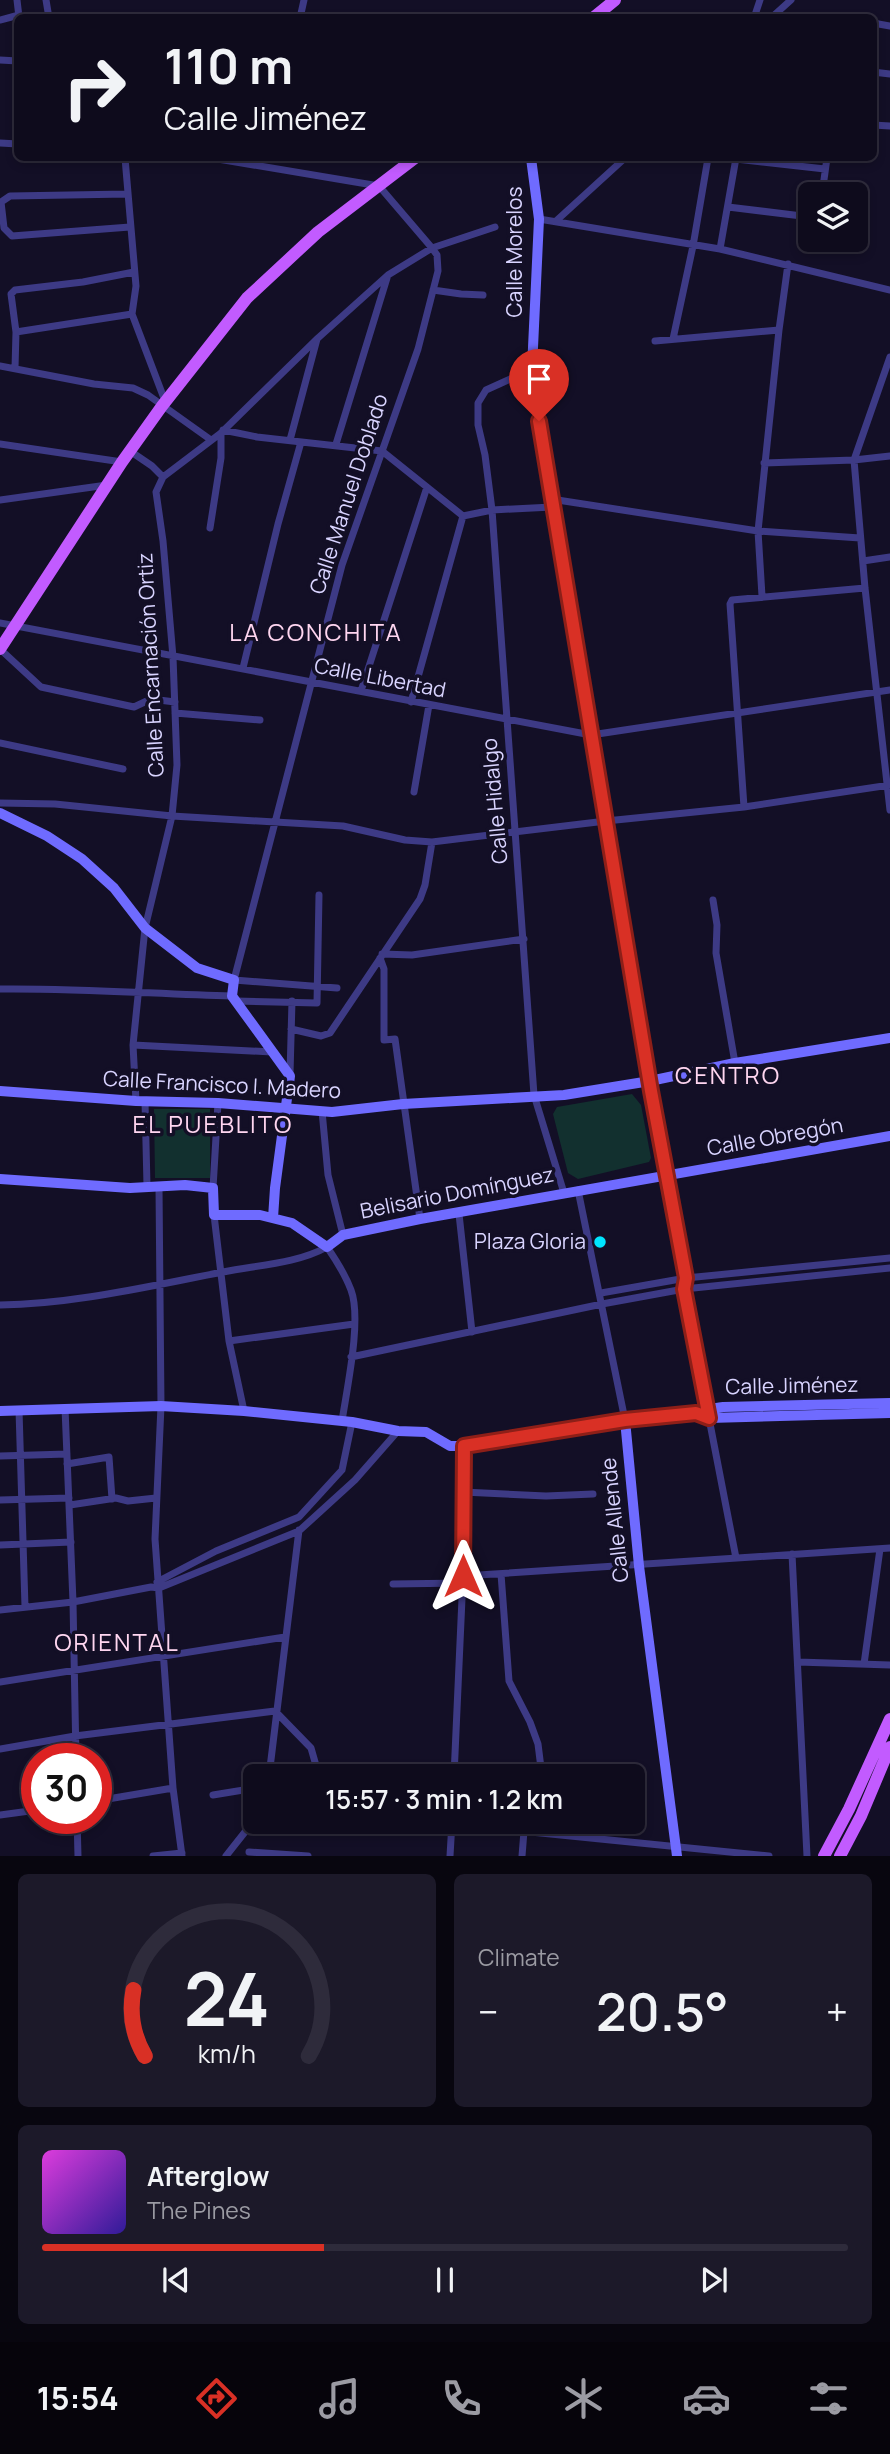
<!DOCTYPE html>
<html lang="en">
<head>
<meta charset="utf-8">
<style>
  :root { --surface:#0e0b1c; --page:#1c1929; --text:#f1f3f6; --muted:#9b9ba3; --line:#2e2b3b; --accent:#d93025 }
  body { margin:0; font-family:Manrope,sans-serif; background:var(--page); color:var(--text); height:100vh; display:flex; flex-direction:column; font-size:26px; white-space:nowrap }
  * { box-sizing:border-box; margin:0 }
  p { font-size:23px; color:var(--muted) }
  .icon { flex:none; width:38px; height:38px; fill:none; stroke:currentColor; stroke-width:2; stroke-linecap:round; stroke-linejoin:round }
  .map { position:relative; height:1856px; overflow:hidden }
  .panel { display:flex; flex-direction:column; gap:18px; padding:18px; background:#08060f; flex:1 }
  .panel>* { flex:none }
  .banner { position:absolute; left:14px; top:14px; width:863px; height:147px; border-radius:10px; box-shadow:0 4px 10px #0003,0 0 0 2px var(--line); background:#0e0b1c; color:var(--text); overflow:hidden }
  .buttons { position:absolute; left:798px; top:182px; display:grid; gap:14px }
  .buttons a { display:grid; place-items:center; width:70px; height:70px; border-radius:10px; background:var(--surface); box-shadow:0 4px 10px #0003,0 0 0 2px var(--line); font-size:35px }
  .speed { position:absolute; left:21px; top:1743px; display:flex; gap:14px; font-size:35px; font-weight:700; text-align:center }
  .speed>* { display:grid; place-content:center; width:91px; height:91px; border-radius:50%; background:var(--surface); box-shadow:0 4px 10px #0003,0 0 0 2px var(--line); line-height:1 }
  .speed .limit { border:10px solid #d22; background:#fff; color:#111 }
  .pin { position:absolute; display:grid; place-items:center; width:60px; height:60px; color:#fff; margin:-72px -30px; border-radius:50% 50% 50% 0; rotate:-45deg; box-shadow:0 0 7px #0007 }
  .pin .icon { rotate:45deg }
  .me { position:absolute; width:77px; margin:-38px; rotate:0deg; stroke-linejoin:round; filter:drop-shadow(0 0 5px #0008) }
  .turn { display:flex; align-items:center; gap:24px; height:147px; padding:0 35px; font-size:32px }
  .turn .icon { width:91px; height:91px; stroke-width:2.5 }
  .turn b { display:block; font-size:49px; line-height:60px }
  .big { font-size:52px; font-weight:600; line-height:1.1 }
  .panel .tile { flex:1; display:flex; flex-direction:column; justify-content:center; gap:10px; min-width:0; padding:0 24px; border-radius:10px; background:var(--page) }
  .panel .dial { align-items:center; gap:0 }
  .dial svg { height:182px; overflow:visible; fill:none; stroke:var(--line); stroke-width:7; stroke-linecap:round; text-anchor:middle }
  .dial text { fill:var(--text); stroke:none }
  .song { display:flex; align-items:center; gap:21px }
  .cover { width:84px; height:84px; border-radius:10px; background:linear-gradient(135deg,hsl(300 70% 55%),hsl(250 70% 35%)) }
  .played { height:7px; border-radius:4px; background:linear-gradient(90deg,var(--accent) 35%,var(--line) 35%) }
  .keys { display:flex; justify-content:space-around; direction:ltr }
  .heat { display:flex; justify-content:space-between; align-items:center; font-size:38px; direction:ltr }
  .panel .tiles { flex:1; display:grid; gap:18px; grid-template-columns:1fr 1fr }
  .tile:last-child { grid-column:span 2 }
  .trip { position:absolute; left:243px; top:1764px; width:402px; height:70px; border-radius:10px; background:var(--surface); box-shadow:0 4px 10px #0003,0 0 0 2px var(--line); font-weight:600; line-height:70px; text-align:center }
  .tabs { display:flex; height:112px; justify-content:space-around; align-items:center; background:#06040b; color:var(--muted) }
  .tabs .icon { width:49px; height:49px }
  .tabs .selected { color:var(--accent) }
  .tabs b { font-size:32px; color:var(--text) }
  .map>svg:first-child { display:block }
</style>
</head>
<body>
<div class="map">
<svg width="890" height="1856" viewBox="0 0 890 1856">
  <rect width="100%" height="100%" fill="#130f26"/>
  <path fill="#12302f" d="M632,1094l9,11 10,53 -2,4 -71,17 -10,-6 -15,-59 4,-7z
    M154,1109h56v69h-55z"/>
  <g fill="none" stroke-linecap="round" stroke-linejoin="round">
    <path stroke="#3d3a85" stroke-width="7" d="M17,0l2,17
      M46,0l3,18
      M300,18l4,-18
      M754,18l6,-18
      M771,18l20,-18
      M826,18h3
      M0,20l19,-5
      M873,23l17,3
      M0,60l18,1
      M873,72l17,2
      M873,125l17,1
      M0,143l18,1
      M125,158l11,128 -4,28
      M212,158l167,28 53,62 5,7 1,16 -20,78 -76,216 -108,415 103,8
      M736,159l89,10
      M127,194l-117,2 -9,6 3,26 8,8 118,-9
      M822,194l5,-36
      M728,207l82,10
      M539,219l181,30 170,41
      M556,221l69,-63
      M817,243v-3
      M720,249l16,-91
      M433,290l28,4 22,1
      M132,314l33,87
      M16,332l116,-18
      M673,339l20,-93 15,-88
      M655,341l124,-11
      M890,357l-36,103 11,128 25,222
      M0,366l94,18 39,4 15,7 63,45
      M15,368l1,-36 -5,-38 4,-4 68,-8 51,-10
      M532,369l-46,21 -8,13v22l7,30 7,55 42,585 30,98
      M223,430l34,7 125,14 81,65
      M290,440l27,-101
      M0,444l122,18
      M336,444l51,-166
      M130,451l22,15 11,11
      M764,463l90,-3 36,-4
      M551,499l207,32 102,7
      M0,500l107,-15
      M463,516l29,-6 60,-3
      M210,528l11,-70v-25
      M863,561l27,-4
      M762,596l-4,-65 21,-201 9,-66
      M0,623l591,112 299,-45
      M0,649l41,38 93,20 17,-8 24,3
      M243,668l35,-144 23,-82
      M361,691l66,-204
      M411,702l52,-186
      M175,713l85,7
      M0,743l123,26
      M414,792l15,-87
      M0,803l55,1 117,12 171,10 62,14 27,2 174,-21 138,-14 146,-22
      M744,807l-14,-203 2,-4 133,-12
      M713,900l4,25 -1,28 19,110
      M382,954l30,1 112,-16
      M380,958l4,11v71l11,-1 25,180
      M0,989c78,-1 155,5 232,7
      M236,1001l81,2 2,-108
      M291,1029l30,7 9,-3 90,-134 5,-14 7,-43
      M133,1045l139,7
      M290,1074l2,-73
      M650,1081l36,197 -2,11 52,269
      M136,1101l-3,-56 12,-117 27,-112 5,-51 -4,-108 -10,-116 -7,-49 7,-15 58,-44 97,-95 70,-63 44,-27 63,-21
      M145,1101l2,85
      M322,1111l6,64 15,60
      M159,1187l2,219 -6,133 18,249 9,68
      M213,1188l5,-85
      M578,1190l47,230
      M459,1214l13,118
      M214,1215l15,126 15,70
      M601,1293l85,-15 204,-20
      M0,1305c75,-1 149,-19 223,-33 34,-7 73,-8 104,-25 9,13 18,27 24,43 11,29 -4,98 -9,131
      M229,1341l125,-17
      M351,1357l251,-53 82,-15 206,-21
      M65,1408l8,194 3,157
      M19,1410l6,197
      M0,1456l67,-2
      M67,1464l42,-7 3,42
      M463,1492l83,4 47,-2
      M0,1500l69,-2
      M70,1505l46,-7 12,3 28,-3
      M0,1545l71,-3
      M792,1554l15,302
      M501,1574l8,107 21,41 8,22 4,32
      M463,1576l427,-28
      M157,1582l59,-31 83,-34 43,-47 10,-48
      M393,1584l70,-1
      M0,1610l73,-8 78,-15 8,1 140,-57 56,-51 43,-49
      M798,1662l92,3
      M864,1664l16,-115
      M0,1682l285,-45
      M0,1749l75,-13 200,-25 36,37 6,21 5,7
      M269,1776l30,-246
      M454,1776l9,-200 1,-130
      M213,1795l43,-7
      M96,1801l77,-13
      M0,1815l37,-5
      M77,1818l1,38
      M452,1824l317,32
      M249,1852l59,4
      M153,1856l29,-3
      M226,1856l30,-38
      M450,1856l2,-34
      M522,1856l2,-25"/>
    <path stroke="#6f6bff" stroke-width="10" d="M531,158l8,61 -7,150 19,130 99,582
      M0,813l47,23 35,23 32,29 31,40 52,40 37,12 -2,16 58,80 -15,112 -2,30
      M0,1091l136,10 82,2 114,9 71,-8 161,-9 86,-14 85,-18 155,-25
      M0,1179l130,9 55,-3 28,3 1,27h46l32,8 35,24 16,-12 77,-16 470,-83
      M0,1411l161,-5 83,5 108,11 46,9 28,1 24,14h14c75,-17 151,-22 227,-32 11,-2 21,-6 32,-7l167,-4
      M696,1413l13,5 181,-5
      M625,1420l14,146 38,290"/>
    <path stroke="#c25bff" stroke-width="12" d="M593,18l22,-18
      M0,649l122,-187 40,-56 85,-108 71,-66 97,-74
      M824,1856l25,-47 41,-90
      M840,1856l21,-40 29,-69"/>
  </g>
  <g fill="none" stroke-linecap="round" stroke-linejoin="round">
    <defs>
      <path id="route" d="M463,1576l1,-130 161,-26 71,-7 13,5 -25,-129 2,-11 -35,-187 -112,-670"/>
    </defs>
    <use href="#route" stroke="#8d1f18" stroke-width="18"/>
    <use href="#route" stroke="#d93025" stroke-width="12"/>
  </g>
  <circle fill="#00e5ff" stroke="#130f26" stroke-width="2.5" cx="600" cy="1242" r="7"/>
  <g text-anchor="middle" stroke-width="7" stroke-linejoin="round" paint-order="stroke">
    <g font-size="21" fill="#d9d4ff" stroke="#130f26">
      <text transform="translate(515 252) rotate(-90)" y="7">Calle Morelos</text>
      <text transform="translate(349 494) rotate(-72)" y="7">Calle Manuel Doblado</text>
      <text transform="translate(151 665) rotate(-93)" y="7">Calle Encarnación Ortiz</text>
      <text transform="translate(380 678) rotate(11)" y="7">Calle Libertad</text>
      <text transform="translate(495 801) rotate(-95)" y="7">Calle Hidalgo</text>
      <text transform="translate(222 1085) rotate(3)" y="7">Calle Francisco I. Madero</text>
      <text transform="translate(775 1137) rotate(-10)" y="7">Calle Obregón</text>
      <text transform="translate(457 1193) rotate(-11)" y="7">Belisario Domínguez</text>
      <text transform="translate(792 1386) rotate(-1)" y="7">Calle Jiménez</text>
      <text transform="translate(615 1520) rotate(-96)" y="7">Calle Allende</text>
    </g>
    <g font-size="21" fill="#d9d4ff" stroke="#130f26" text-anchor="end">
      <text x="586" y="1249">Plaza Gloria</text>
    </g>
    <g font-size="24" letter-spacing="2" fill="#ffd6f0" stroke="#130f26">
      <text x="316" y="641">LA CONCHITA</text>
      <text x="728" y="1084">CENTRO</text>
      <text x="213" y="1133">EL PUEBLITO</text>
      <text x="117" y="1651">ORIENTAL</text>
    </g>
  </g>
</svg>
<div class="buttons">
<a><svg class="icon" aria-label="layers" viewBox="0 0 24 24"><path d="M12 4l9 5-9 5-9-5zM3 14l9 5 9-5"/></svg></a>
</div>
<div class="speed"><div class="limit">30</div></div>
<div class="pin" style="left:539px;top:421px;background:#d93025"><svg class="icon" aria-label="arrive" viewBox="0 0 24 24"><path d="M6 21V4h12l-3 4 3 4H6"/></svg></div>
<svg class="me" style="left:463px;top:1576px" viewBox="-20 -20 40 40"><path d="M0-17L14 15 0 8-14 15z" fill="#d93025" stroke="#fff" stroke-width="4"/></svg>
<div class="trip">15:57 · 3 min · 1.2 km</div>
<div class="banner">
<div class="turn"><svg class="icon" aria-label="right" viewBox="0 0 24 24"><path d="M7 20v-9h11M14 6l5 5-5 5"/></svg><div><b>110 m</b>Calle Jiménez</div></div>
</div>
</div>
<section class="panel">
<div class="tiles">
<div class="tile dial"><svg viewBox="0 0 100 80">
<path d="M14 69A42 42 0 1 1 86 69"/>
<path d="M14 69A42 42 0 0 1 9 40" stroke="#d93025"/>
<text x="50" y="56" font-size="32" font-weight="700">24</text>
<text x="50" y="72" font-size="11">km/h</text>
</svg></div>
<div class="tile"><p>Climate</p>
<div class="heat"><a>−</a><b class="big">20.5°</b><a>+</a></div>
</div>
<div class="tile">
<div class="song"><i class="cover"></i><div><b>Afterglow</b><p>The Pines</p></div></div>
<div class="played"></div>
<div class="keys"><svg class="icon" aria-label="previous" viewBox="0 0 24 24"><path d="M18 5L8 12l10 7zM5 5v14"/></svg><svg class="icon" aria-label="pause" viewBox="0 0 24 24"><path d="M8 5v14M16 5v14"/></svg><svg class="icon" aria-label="next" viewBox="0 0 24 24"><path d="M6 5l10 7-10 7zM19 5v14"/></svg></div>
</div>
</div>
</section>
<nav class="tabs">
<b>15:54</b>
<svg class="icon selected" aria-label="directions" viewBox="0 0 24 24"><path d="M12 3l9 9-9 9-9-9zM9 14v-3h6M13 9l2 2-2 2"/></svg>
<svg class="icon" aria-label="music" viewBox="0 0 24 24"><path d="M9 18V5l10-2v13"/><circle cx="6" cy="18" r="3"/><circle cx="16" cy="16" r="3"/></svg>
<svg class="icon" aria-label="phone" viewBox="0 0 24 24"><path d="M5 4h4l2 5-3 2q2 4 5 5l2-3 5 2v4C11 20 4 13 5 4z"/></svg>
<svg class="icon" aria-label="climate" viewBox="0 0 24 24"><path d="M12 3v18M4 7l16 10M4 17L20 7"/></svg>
<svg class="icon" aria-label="car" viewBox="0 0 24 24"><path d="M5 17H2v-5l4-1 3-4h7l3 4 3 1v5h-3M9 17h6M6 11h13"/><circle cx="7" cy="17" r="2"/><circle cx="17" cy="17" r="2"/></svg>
<svg class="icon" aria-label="filters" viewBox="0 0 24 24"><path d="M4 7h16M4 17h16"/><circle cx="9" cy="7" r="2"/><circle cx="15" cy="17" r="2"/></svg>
</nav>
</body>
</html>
